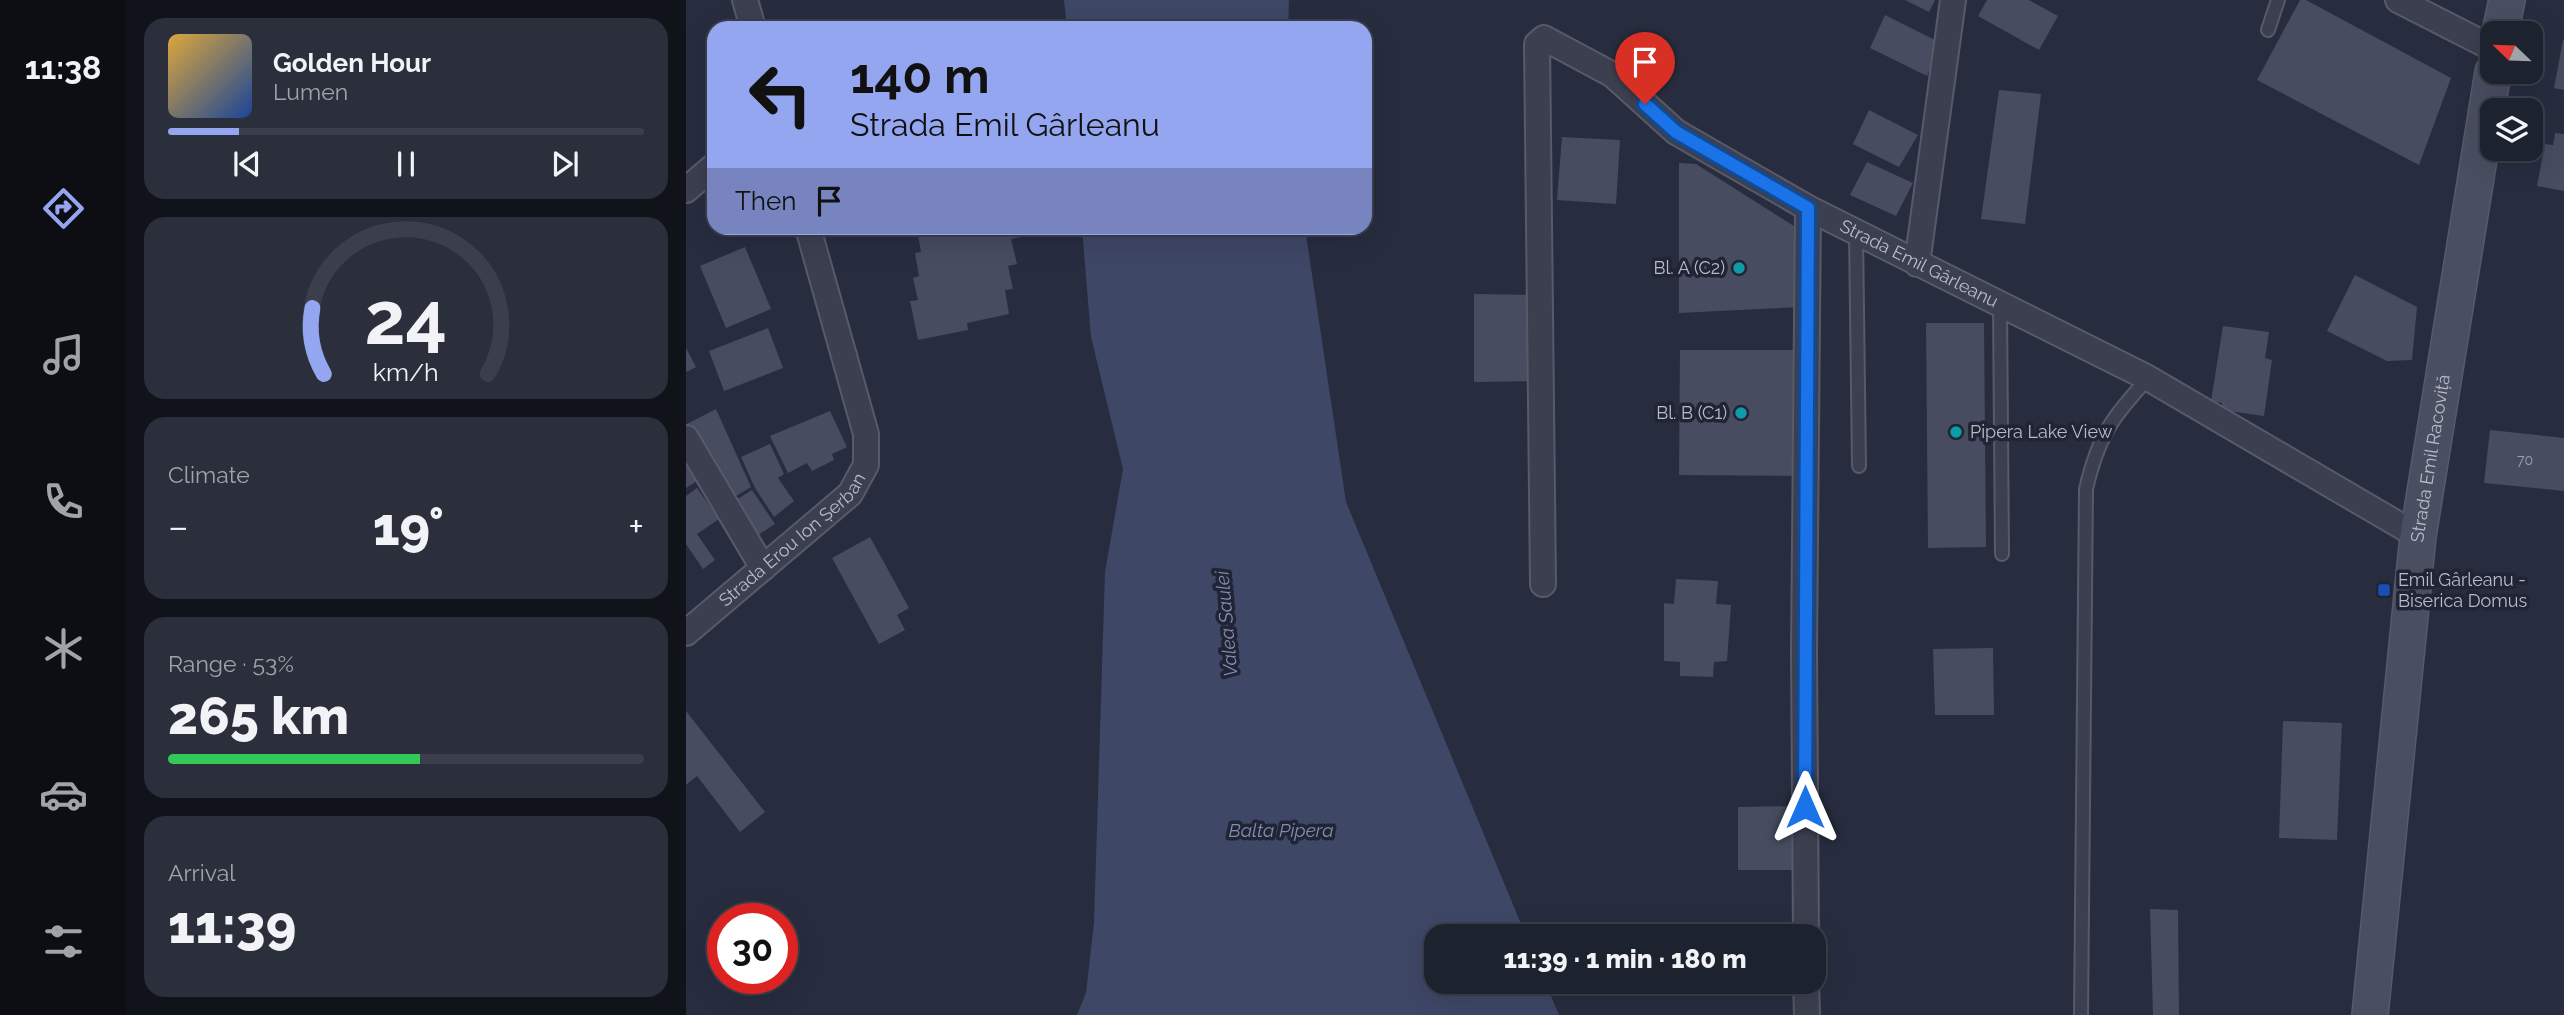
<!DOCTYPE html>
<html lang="en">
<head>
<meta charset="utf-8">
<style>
  :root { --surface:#1d222f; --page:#2a2f3b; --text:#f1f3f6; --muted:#a0a4aa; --line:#3b3f4b; --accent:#95a6f1 }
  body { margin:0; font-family:Raleway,sans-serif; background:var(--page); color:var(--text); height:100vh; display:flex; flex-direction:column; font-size:26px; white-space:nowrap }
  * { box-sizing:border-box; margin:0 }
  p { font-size:23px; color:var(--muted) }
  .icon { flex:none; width:38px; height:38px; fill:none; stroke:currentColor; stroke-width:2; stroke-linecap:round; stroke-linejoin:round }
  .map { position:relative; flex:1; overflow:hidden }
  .panel { display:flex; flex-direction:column; gap:18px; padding:18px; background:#10131a; width:560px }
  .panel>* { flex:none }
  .hud { position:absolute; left:21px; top:21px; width:665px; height:214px; border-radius:21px; box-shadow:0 7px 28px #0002,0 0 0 2px var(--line); background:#95a6f1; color:#111; overflow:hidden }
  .needle { width:46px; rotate:293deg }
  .fabs { position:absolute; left:1794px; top:21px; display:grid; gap:14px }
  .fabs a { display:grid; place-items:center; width:63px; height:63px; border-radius:14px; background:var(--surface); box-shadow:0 7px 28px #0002,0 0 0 2px var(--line); font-size:35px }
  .speed { position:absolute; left:21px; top:903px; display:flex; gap:14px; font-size:35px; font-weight:700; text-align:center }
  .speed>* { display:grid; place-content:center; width:91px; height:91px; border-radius:50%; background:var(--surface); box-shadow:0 7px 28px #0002,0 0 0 2px var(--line); line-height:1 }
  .speed .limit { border:10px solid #d22; background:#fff; color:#111 }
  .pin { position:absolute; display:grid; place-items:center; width:60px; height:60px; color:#fff; margin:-72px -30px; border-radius:50% 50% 50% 0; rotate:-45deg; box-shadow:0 0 7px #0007 }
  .pin .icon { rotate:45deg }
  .me { position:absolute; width:77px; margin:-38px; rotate:0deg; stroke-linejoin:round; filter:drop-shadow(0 0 5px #0008) }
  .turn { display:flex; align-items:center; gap:24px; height:147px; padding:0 28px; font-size:32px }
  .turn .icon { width:91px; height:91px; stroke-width:2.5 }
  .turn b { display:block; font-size:49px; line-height:60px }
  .then { display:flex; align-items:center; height:66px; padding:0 28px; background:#0003; gap:14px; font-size:26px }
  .big { font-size:52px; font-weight:800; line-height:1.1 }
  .panel .tile { flex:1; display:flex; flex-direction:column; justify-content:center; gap:10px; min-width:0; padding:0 24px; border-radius:21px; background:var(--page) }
  .panel .dial { align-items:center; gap:0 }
  .dial svg { height:182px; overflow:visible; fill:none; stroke:var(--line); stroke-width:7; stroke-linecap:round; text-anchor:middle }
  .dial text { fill:var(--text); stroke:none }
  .song { display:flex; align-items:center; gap:21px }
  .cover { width:84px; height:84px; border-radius:10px; background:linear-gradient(135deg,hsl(40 70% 55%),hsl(220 70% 35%)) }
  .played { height:7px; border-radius:4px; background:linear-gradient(90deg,var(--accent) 15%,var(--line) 15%) }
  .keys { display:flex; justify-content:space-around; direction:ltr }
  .heat { display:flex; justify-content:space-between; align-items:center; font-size:38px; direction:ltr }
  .charge { height:10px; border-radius:5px; background:linear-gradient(90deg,#34c759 53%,var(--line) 0) }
  .trip { position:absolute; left:738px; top:924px; width:402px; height:70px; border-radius:21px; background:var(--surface); box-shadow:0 7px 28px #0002,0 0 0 2px var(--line); font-weight:800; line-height:70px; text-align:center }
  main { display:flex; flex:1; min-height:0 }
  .dock { display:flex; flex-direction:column; width:126px; justify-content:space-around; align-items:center; background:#0c0e13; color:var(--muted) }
  .dock .icon { width:49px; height:49px }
  .dock .active { color:var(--accent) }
  .dock b { font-size:32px; color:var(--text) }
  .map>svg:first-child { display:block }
</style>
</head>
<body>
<main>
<nav class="dock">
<b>11:38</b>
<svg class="icon active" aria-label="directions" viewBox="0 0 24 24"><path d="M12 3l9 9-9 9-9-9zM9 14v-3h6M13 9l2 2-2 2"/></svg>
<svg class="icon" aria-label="music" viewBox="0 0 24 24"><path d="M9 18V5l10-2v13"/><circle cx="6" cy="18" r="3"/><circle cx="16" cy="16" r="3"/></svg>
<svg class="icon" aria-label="phone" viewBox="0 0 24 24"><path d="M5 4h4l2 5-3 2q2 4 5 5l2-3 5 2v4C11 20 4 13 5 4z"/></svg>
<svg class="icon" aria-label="climate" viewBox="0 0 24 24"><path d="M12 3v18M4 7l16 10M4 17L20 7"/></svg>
<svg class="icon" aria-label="car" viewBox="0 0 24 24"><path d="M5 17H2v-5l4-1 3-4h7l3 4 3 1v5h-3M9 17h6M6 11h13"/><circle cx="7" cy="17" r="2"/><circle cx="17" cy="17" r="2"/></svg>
<svg class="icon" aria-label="filters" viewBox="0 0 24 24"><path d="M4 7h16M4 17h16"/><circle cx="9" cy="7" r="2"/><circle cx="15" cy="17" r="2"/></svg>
</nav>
<section class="panel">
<div class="tile">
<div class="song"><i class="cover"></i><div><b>Golden Hour</b><p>Lumen</p></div></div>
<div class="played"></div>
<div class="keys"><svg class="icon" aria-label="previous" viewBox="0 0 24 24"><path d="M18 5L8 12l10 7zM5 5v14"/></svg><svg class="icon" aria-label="pause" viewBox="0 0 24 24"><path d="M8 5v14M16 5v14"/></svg><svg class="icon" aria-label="next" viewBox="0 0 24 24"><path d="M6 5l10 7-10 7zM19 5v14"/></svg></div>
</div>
<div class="tile dial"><svg viewBox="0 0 100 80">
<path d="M14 69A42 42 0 1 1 86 69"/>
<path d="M14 69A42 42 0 0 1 9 40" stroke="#95a6f1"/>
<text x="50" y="56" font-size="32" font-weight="700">24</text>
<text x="50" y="72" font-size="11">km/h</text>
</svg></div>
<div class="tile"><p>Climate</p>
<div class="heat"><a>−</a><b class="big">19°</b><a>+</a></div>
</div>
<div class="tile"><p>Range · 53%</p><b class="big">265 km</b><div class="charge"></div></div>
<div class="tile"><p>Arrival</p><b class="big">11:39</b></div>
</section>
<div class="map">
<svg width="1878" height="1015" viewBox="0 0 1878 1015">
  <rect width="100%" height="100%" fill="#272d3f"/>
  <path fill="#3e4766" d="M378,0h225l-1,28h-221z
    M396,228h223l41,274 180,434h-89v46h108l14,33h-482l9,-22 8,-70 11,-351 18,-103 -32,-132z"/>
  <path fill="#474c60" d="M1219,0h30l-6,12z
    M1301,0h42l29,16 -19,34 -61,-34z
    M1614,0h6l145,78 -32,87 -162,-85z
    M1199,15l56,28 -14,33 -57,-28z
    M1877,40h1v50l-10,-2z
    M1313,90l42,4 -16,130 -44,-5z
    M1183,110l49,25 -19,32 -46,-23z
    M1869,133l9,1v57l-27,-5 8,-42 8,1z
    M876,137l58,3 -4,64 -59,-4z
    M1181,162l46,21 -17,33 -46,-21z
    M993,163l17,1 101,64 2,79 -120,6z
    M238,228h96l2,9 -11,2 6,25 -9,2 5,23 -8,1 4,24 -42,9 1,7 -50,10 -8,-39 8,-1 -5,-22 6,-2 -4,-23 6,-1 -4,-23z
    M59,247l26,62 -45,19 -26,-62z
    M1669,275l62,32 -5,53 -25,1 -60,-30z
    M788,294l63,1 -1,86 -62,1z
    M1240,323h58l2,224 -58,1z
    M1537,326l46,6 -4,26 7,2 -8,56 -42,-6v-7l-11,-2z
    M82,328l15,40 -59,23 -15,-40z
    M0,348l10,19 -10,5z
    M994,350h124l-1,126 -124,-1z
    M30,409l35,78 -15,9 -7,-12 -6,3 -36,-63z
    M144,411l17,36 -15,7 2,6 -22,11 -5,-8 -19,10 -18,-37z
    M1804,430l74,8v53l-80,-8z
    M84,444l14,30 -6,4 16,23 -20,16 -19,-29 -14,-31z
    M0,457l13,23 -13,8z
    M11,488l22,31 -22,15 18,26 -12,9 -17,-25v-48z
    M66,490l23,34 -17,11 -22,-35z
    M184,537l39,71 -12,7 8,15 -26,14 -47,-86z
    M990,579l42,2 -2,23 15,1 -4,56 -13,1 -1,15 -33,-1v-14l-16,-1v-58l10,1z
    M1307,648l1,67h-59l-2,-66z
    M0,711l79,101 -25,20 -43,-56 -11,9z
    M1597,721l59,2 -5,117 -58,-2z
    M1113,806l-1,64h-60v-63z
    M1464,909l28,1 1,105h-26z"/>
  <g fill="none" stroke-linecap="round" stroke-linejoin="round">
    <defs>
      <path id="lane" d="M1582,30l10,-30
        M1170,232l3,234
        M1314,305l2,249
        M1395,1015l5,-526c13,-55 25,-69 62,-111"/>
      <g id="street">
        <path d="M59,0l8,28"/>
        <path d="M1712,0l94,48"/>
        <path d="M0,190l28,-24"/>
        <path d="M1231,264l36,-264"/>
        <path d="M0,438l77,130"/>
        <path id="s1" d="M857,584l-6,-540 7,-6 69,37 63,57 132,76 340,170 270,158"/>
        <path id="s2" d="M0,633l164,-139 16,-29v-31l-58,-206"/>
        <path d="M1120,936l-2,-284 4,-444"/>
        <path d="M1120,982l1,33"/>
      </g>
      <g id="secondary">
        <path d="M1814,33l7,-33"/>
        <path id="s3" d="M1684,1015l48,-479 75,-464"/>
      </g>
    </defs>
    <use href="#lane" stroke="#565a69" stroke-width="16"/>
    <use href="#street" stroke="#565a69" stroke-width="28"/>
    <use href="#secondary" stroke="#565a69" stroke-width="38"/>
    <use href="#lane" stroke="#3b3f4f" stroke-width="12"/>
    <use href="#street" stroke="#3b3f4f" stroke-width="24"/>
    <use href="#secondary" stroke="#494e61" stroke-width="35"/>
  </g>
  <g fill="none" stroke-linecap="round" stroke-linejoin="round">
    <defs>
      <path id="route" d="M959,104l31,28 132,76 -3,599"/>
    </defs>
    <use href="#route" stroke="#114b97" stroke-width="18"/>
    <use href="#route" stroke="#1a73e8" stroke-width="12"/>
  </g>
  <g fill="#0f9aa8" stroke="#202434" stroke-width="2.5">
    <circle cx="1053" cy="268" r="7"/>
    <circle cx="1055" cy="413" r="7"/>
    <circle cx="1270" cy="432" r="7"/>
  </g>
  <rect fill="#1a4fb4" stroke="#202434" stroke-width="2.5" x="1691" y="583" width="14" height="14" rx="3.5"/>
  <g text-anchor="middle" stroke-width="7" stroke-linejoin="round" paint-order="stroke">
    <g font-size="14" fill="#9c9faf">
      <text x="1839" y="465">70</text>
    </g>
    <g font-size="18" fill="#b8bbc9" stroke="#202434">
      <text dy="6" stroke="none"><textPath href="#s1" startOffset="989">Strada Emil Gârleanu</textPath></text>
      <text dy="6" stroke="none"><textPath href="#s3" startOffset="560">Strada Emil Racoviță</textPath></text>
      <text dy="6" stroke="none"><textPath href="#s2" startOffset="142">Strada Erou Ion Șerban</textPath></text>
    </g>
    <g font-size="18" fill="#b8bbc9" stroke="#202434" text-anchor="end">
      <text x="1039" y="274">Bl. A (C2)</text>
      <text x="1041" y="419">Bl. B (C1)</text>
      <text x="1284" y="438" text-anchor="start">Pipera Lake View</text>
      <text x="1712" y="586" text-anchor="start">Emil Gârleanu -<tspan x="1712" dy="21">Biserica Domus</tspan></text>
    </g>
    <g font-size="19" font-style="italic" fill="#818caf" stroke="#202434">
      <text transform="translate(540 624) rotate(-95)" y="7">Valea Saulei</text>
      <text x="595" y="837">Balta Pipera</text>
    </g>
  </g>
</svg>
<div class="fabs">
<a><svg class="needle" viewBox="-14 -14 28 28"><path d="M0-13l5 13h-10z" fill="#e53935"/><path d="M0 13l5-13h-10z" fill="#a0a4aa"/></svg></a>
<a><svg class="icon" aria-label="layers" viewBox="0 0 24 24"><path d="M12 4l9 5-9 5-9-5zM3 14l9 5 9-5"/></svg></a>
</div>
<div class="speed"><div class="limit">30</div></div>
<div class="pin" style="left:959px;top:104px;background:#d93025"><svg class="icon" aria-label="arrive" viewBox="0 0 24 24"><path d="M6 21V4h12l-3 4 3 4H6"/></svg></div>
<svg class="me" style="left:1119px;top:807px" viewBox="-20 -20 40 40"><path d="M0-17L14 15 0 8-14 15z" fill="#1a73e8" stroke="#fff" stroke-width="4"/></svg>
<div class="trip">11:39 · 1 min · 180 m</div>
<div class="hud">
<div class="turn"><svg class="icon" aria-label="left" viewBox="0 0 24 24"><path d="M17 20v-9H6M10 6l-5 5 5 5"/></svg><div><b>140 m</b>Strada Emil Gârleanu</div></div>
<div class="then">Then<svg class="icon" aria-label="arrive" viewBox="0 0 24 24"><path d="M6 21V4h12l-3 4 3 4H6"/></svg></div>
</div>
</div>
</main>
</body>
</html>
